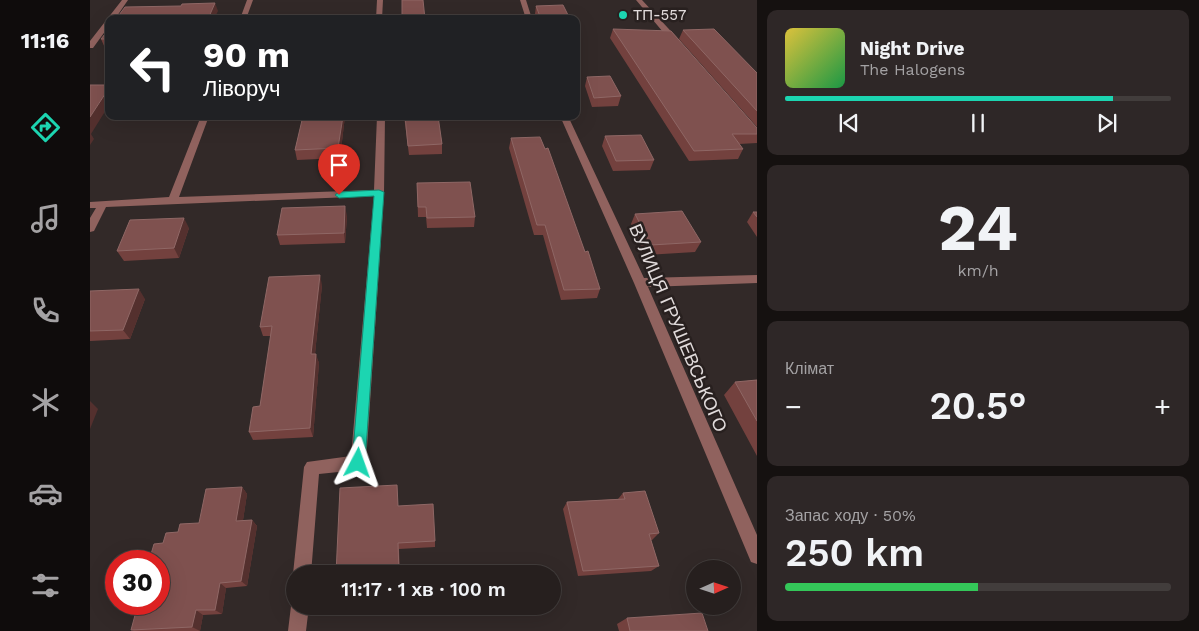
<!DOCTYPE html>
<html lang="uk">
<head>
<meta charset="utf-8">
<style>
  :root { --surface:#261f1e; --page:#2e2727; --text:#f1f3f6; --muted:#a4a2a4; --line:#423d3c; --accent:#1cd5b1 }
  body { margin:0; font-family:"Work Sans",sans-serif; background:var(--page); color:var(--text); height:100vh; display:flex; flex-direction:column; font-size:19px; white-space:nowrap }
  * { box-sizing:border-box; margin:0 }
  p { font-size:16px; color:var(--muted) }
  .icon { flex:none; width:28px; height:28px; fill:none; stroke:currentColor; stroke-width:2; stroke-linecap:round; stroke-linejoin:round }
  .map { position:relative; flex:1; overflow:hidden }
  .side { display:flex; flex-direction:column; gap:10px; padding:10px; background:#151110; width:442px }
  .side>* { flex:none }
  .top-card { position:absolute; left:15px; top:15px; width:475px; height:105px; border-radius:10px; box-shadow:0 5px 20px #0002,0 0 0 1px var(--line); background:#202124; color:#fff; overflow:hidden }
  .needle { width:32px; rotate:87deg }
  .controls { position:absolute; left:596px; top:560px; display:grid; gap:10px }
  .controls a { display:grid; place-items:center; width:55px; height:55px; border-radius:50%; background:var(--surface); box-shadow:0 5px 20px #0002,0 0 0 1px var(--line); font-size:25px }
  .speed { position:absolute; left:15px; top:550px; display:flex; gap:10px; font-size:25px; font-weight:700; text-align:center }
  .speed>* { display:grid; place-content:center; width:65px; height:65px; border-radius:50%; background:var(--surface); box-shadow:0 5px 20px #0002,0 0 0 1px var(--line); line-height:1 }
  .speed .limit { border:8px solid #d22; background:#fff; color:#111 }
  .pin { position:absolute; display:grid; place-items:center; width:42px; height:42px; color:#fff; margin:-51px -21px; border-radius:50% 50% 50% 0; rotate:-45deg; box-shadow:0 0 5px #0007 }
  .pin .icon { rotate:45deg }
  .me { position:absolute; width:55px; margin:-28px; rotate:4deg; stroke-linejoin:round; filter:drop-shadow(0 0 4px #0008) }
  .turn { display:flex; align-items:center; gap:18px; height:105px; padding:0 15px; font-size:22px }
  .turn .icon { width:65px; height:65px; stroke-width:2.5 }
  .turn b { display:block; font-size:35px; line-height:42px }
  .big { font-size:38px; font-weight:600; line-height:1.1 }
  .side .widget { flex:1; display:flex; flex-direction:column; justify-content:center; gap:8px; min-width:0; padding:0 18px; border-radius:10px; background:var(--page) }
  .side .dial { align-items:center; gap:0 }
  .dial b { font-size:65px; line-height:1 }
  .song { display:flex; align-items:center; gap:15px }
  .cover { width:60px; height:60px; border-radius:8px; background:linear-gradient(135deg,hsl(50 70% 55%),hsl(140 70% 35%)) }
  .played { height:5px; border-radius:2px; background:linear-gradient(90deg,var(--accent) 85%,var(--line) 85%) }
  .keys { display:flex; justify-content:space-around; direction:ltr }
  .heat { display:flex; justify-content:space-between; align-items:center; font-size:28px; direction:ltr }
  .charge { height:8px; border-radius:4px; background:linear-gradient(90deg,#34c759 50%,var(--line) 0) }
  .trip { position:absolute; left:196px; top:565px; width:275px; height:50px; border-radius:25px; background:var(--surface); box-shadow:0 5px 20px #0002,0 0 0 1px var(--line); font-weight:600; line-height:50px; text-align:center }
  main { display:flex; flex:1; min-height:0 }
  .menu { display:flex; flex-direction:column; width:90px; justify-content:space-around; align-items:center; background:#0f0c0c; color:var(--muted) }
  .menu .icon { width:35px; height:35px }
  .menu .active { color:var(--accent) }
  .menu b { font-size:22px; color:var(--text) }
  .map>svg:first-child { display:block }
</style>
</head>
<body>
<main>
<nav class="menu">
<b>11:16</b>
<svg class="icon active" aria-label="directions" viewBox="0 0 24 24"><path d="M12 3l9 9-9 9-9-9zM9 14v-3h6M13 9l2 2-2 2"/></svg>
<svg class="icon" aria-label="music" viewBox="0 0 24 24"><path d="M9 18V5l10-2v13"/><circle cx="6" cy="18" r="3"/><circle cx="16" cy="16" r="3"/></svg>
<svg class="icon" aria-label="phone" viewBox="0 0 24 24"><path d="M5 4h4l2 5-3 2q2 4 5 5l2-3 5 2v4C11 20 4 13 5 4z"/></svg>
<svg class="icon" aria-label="climate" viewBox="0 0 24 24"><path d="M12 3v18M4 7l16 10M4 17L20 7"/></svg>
<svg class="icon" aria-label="car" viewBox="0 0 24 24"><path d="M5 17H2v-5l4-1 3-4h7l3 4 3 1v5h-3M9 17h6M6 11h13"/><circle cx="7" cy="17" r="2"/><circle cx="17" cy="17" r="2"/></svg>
<svg class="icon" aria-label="filters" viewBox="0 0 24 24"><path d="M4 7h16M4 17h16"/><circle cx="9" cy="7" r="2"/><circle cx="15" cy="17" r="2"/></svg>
</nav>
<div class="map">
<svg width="667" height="631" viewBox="0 0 667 631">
  <rect width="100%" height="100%" fill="#322928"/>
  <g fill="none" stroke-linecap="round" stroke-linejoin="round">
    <path fill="#90625e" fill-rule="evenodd" d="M32,0h6l-13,19h-6v7l-16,22h-3v-7z
      M157,0h6l-7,19h-6z
      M287,0h6l-1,19h-6z
      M430,0h6l6,19h-6z
      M546,0h6l38,41v4h-6z
      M111,116h8l-30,81 195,-7 3,-74h8l-1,77 -18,270 -3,5 -5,2 -39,4 -8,100h-16v4l-2,-4 11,-107 3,-5 44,-6 23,-260 -268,11 -12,24 -4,1v-14l6,-10h-6v-6l79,-5z
      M470,116h8l76,162 113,-3v8l-109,4 109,248v29l-6,-2 -117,-279z
      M205,599v7h14l-3,25h-18l3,-25z"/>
  </g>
  <path fill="#73413e" d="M446,6l34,13h-34l-1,-5z
    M19,29v19h-4l-4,-9z
    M523,29l144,99v15l-18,1 4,5 -5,10 -49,2 -79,-123z
    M593,30l74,43v54l-78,-88z
    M497,77l34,19 -3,10 -26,1 -7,-21z
    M213,116h42l-5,42 -43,2 -2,-10z
    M314,116h34l4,28v10l-33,1z
    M515,136l49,24 -4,10 -37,1 -11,-25z
    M421,138l74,114 15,37 -3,9 -36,2 -18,-65h-9l-25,-87z
    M327,183l58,34 -1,10 -47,1 -1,-11h-8z
    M663,212h4v25l-10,-15z
    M545,214l66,28 -6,10 -49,3 -15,-31z
    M257,216l-2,27 -65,2 -3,-10z
    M99,228l-10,30 -55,3 -7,-10z
    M232,285l-7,69 4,9 -6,74 -60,3 -4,-8 11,-26 11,-70h-8l-3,-9z
    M0,291l55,8 -15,40 -40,2z
    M667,380v76l-33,-61 11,-13z
    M307,485l1,21 37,35v6l-36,2 1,25h-64z
    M152,487l5,7 -4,26h9l5,6 -10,60 -21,2 -4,26 -19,1 -3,16h-66l-3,-1 32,-87 15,-11 21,-9z
    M533,493l36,40 -7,7h-1l8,26 -8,5 -73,5 -15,-67 4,-7 51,-3z
    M537,618l81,13h-89l-2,-7z"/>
  <path fill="#54302e" d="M125,3l3,8 -4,8h-6z
    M19,88v17l-18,29 3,5 -4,6v-28z
    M253,116h2l-5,42 -2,-10z
    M255,206l2,10 -2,27 -1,-10z
    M94,218l5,10 -10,30 -5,-10z
    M230,275l2,10 -8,78 -3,-9z
    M49,289l6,10 -15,40 -7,-9z
    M226,354l3,9 -6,74 -3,-9z
    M0,401l8,8 -8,20z
    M152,487l5,7 -5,33 -6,-6z
    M162,520l5,6 -10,60 -6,-5z
    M130,583l6,5 -4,26 -7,-4z
    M106,610l7,5 -3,16 -8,-4z"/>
  <path fill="#7f514f" stroke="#8f6765" d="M312,0h21l2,19h-23z
    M125,3l-7,16h-92l9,-12 56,-1 1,-2z
    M473,5l7,14h-29l-5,-13z
    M19,29v10h-8z
    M523,29l58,2 86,97v6h-25l11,15 -49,2z
    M624,29l43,44v38l-74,-81z
    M520,76l11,20 -27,2 -7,-21z
    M0,85h19v3l-19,29z
    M213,116h40l-5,32 -43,2z
    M315,116h33l4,28 -34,2z
    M551,135l13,25 -38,1 -11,-25z
    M450,137l5,12 3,-1 37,104 3,-1 12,38 -36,1 -19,-65h-8l-26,-87z
    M380,182l5,35 -48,1 -1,-11h-8l-1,-24z
    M255,206l-1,27 -67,2 5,-27z
    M592,211l19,31 -50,3 -16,-31z
    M663,212h4v5z
    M94,218l-10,30 -57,3 13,-31z
    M230,275l-9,79h5l-6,74 -61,4 4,-25 7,-1 12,-80 -12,1 9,-50z
    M49,289l-16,41 -33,1v-40z
    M667,380v41l-22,-39z
    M307,485l1,21 35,-2 2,37 -37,2 1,31h-63l4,-86z
    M152,487l-6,34 16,-1 -11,61 -21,2 -5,27h-19l-4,17 -61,3 7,-26h21v-43h-10l5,-17 9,-1 3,-10 12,-1 2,-8 19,-1 7,-34z
    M555,491l14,42 -10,1 10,32 -76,5 -16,-69 58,-3 -2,-6z
    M612,613l6,18h-78l-3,-13z"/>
  <path fill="#1cd5b1" stroke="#128a73" d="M289,190l5,2 -19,271 -2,4 -5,2 -4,-2 -2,-4 22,-267 -35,2 -4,-3 4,-3z"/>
  <circle fill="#1cd5b1" stroke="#28201f" stroke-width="2" cx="533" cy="15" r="5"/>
  <g text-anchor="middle" stroke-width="5" stroke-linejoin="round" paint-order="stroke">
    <g font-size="15" fill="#e2dcdc" stroke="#28201f" text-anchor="start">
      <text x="543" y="20">ТП-557</text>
    </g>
    <g font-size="18" fill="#e2dcdc" stroke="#28201f">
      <text transform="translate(588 328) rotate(67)" y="6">ВУЛИЦЯ ГРУШЕВСЬКОГО</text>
    </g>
  </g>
</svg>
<div class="controls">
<a><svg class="needle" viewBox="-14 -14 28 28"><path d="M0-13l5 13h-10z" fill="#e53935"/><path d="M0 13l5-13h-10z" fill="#a4a2a4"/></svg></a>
</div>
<div class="speed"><div class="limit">30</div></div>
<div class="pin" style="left:249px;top:195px;background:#d93025"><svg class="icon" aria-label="arrive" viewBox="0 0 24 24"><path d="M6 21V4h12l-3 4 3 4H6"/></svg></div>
<svg class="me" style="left:268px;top:463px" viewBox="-20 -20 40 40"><path d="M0-17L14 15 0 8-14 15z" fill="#1cd5b1" stroke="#fff" stroke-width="4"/></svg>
<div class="trip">11:17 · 1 хв · 100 m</div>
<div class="top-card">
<div class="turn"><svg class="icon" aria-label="left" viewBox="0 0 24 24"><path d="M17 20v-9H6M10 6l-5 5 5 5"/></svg><div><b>90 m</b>Ліворуч</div></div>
</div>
</div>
<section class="side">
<div class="widget">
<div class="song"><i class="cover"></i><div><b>Night Drive</b><p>The Halogens</p></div></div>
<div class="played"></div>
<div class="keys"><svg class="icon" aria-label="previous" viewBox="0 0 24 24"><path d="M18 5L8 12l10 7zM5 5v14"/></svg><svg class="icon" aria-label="pause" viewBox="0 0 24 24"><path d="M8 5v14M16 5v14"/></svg><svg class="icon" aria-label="next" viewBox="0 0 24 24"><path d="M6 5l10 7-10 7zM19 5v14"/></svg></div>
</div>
<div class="widget dial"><b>24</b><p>km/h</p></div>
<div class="widget"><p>Клімат</p>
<div class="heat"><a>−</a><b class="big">20.5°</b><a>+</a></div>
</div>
<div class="widget"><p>Запас ходу · 50%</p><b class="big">250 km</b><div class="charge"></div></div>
</section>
</main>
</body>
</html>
